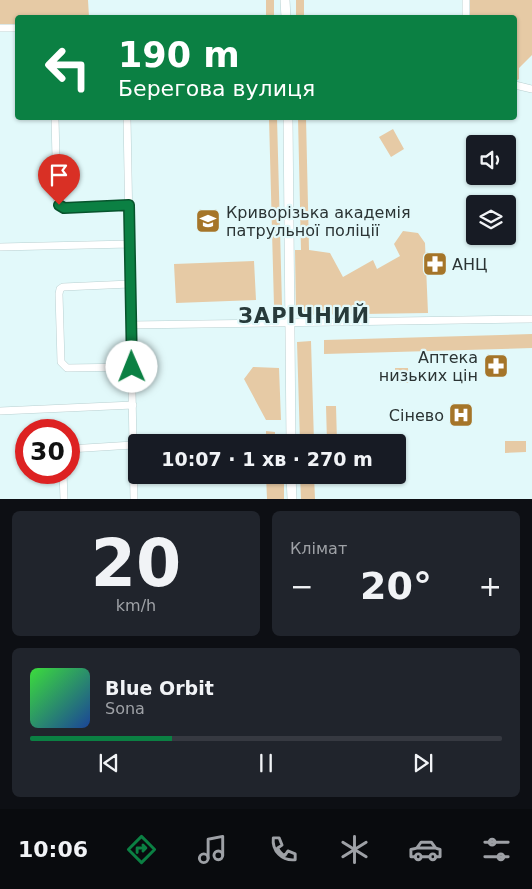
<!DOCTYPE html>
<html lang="uk">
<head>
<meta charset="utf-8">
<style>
  :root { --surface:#171b24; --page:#20242c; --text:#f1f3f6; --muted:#9ea1a6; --line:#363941; --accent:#0b8043 }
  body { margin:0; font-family:"DejaVu Sans",sans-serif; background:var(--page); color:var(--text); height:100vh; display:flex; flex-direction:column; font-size:19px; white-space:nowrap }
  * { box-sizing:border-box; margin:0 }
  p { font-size:16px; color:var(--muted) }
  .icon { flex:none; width:28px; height:28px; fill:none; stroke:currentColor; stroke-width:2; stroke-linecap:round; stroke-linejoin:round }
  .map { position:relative; height:499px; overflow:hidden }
  .drawer { display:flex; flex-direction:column; gap:12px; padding:12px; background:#0d0f14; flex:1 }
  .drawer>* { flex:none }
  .guide { position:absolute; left:15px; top:15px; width:502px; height:105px; border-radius:5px; box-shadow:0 1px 4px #0004; background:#0b8043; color:#fff; overflow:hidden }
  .fabs { position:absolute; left:466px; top:135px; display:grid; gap:10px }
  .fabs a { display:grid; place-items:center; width:50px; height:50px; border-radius:5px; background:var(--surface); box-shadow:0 1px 4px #0004; font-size:25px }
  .speed { position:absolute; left:15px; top:419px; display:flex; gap:10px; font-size:25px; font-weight:700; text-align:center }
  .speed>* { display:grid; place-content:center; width:65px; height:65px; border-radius:50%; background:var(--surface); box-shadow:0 1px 4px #0004; line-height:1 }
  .speed .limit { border:8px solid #d22; background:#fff; color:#111 }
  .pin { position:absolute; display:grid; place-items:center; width:42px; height:42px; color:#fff; margin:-51px -21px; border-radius:50% 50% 50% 0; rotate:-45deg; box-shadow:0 0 5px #0007 }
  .pin .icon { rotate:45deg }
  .me { position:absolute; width:55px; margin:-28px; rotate:359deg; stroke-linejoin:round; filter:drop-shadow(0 0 4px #0008) }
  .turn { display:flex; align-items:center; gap:18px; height:105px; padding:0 20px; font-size:22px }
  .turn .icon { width:65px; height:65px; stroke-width:2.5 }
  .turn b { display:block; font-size:35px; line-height:42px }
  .big { font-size:38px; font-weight:800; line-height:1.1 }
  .drawer .card { flex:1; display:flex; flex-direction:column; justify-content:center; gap:8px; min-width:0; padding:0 18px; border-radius:8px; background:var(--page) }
  .drawer .dial { align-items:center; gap:0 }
  .dial b { font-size:65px; line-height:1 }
  .song { display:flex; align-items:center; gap:15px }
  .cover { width:60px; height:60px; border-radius:8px; background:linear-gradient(135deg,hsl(120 70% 55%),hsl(220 70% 35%)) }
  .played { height:5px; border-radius:2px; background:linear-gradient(90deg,var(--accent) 30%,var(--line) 30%) }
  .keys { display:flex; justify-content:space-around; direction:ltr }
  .heat { display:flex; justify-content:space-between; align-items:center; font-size:28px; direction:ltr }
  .drawer .tiles { flex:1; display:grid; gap:12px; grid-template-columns:1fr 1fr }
  .card:last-child { grid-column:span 2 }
  .trip { position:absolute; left:128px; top:434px; width:278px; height:50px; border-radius:5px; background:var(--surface); box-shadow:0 1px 4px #0004; font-weight:800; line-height:50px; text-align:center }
  .tab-bar { display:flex; height:80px; justify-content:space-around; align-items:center; background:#090b0e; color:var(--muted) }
  .tab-bar .icon { width:35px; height:35px }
  .tab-bar .on { color:var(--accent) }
  .tab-bar b { font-size:22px; color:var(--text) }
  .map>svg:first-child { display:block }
</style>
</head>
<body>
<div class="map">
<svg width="532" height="499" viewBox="0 0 532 499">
  <rect width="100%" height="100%" fill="#e2f9fa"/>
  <path fill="#e6caa5" d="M0,0h88l1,17 -71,1 -1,10h-17z
    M266,0h8v17h-8z
    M296,0h8v17h-8z
    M466,0h66v55l-13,13v11l-4,3v-64l-49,-1z
    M269,118h8l5,187 -8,1z
    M298,118h8l3,132 21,3 13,24 30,-17 4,9 23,-13 -6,-12 9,-13 15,2 7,10 3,70 -132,2 -1,-65h6z
    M393,129l11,20 -13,8 -12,-20z
    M254,261l2,39 -80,3 -2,-39z
    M532,334v14l-208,6v-14z
    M311,341l3,101h-14l-3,-100z
    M253,367l26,1 2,52h-15l-22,-41z
    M395,368h13l1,15h-13z
    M326,406h10l1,36h-10z
    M266,431l9,1v10h-9z
    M505,441h21v11l-21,1z
    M266,475h18v24h-17z
    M300,475h14l1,24h-14z"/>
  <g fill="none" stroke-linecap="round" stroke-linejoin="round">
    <defs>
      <path id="minor" d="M466,0v18
        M0,28h18
        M515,85l17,4
        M55,118l2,81 6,9 66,-3
        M127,118l7,381
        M0,247l130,-3
        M130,284l-67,3 -3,2 -1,5 2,68 6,6 65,-1
        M131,325l401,-6
        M0,411l133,-6
        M69,449l64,-4
        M63,472l1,27"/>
      <path id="major" d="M285,0l1,18
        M288,118l3,324
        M291,475l1,24"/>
    </defs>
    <use href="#minor" stroke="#b9d0d1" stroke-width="8"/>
    <use href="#major" stroke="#b9d0d1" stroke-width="10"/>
    <use href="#minor" stroke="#fff" stroke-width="7"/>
    <use href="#major" stroke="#fff" stroke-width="9"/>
  </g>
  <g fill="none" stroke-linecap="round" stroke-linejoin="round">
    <defs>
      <path id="route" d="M59,205l5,3 65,-3 3,162"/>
    </defs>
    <use href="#route" stroke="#07532c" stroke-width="12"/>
    <use href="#route" stroke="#0b8043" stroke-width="9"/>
  </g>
  <defs>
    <symbol id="university-square" viewBox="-11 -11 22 22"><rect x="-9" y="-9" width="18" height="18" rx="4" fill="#a57529" stroke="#e2f9fa"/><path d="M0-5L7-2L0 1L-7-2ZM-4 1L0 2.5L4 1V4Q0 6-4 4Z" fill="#fff"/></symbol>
    <symbol id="pharmacy-square" viewBox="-11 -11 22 22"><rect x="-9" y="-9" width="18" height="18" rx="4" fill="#a57529" stroke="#e2f9fa"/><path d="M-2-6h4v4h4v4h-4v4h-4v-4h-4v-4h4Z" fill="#fff"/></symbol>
    <symbol id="hospital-square" viewBox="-11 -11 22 22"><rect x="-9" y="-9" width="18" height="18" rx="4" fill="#a57529" stroke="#e2f9fa"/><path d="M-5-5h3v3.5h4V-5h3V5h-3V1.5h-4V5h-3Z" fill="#fff"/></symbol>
  </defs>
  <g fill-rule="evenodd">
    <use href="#university-square" x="194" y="207" width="28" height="28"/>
    <use href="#pharmacy-square" x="421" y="250" width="28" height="28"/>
    <use href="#pharmacy-square" x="482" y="352" width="28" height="28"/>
    <use href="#hospital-square" x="447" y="401" width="28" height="28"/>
  </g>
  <g text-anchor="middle" stroke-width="4.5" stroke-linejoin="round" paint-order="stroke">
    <g font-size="16" fill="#2b3434" stroke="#e2f9fa" text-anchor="start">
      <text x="226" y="218">Криворізька академія<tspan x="226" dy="18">патрульної поліції</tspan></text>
      <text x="452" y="270">АНЦ</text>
      <text x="478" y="363" text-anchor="end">Аптека<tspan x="478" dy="18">низьких цін</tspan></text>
      <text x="444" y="421" text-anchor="end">Сінево</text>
    </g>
    <g font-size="21" font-weight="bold" letter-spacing="1" fill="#273a3a" stroke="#e2f9fa">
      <text x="304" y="323">ЗАРІЧНИЙ</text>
    </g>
  </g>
</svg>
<div class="fabs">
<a><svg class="icon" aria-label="sound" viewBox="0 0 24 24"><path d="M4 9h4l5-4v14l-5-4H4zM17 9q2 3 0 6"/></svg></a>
<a><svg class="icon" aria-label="layers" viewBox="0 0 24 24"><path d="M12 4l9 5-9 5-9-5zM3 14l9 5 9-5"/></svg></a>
</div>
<div class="speed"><div class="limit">30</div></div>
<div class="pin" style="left:59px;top:205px;background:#d93025"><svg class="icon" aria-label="arrive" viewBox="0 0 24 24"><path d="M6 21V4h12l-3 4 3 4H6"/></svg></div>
<svg class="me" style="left:132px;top:367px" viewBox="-20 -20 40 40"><circle r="19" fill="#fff"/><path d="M0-13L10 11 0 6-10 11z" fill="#0b8043"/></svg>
<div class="trip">10:07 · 1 хв · 270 m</div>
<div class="guide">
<div class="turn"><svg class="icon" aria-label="left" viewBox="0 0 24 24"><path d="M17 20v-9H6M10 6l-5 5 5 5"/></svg><div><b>190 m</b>Берегова вулиця</div></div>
</div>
</div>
<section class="drawer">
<div class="tiles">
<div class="card dial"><b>20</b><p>km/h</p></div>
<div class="card"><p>Клімат</p>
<div class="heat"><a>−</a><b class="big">20°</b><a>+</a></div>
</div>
<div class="card">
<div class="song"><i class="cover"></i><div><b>Blue Orbit</b><p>Sona</p></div></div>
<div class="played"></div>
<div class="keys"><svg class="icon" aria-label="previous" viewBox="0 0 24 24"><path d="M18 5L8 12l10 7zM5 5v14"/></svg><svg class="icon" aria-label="pause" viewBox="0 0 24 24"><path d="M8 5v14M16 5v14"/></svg><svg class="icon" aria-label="next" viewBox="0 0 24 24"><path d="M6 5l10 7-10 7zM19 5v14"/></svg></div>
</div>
</div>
</section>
<nav class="tab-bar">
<b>10:06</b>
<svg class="icon on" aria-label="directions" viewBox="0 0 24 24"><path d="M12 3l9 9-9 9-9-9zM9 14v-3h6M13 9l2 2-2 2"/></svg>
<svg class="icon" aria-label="music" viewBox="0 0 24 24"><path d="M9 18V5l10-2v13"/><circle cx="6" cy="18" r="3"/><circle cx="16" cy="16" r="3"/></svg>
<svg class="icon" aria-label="phone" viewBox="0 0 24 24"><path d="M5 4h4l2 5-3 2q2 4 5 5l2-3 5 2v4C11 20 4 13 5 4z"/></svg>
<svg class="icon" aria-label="climate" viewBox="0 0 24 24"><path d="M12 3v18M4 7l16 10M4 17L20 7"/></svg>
<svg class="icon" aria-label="car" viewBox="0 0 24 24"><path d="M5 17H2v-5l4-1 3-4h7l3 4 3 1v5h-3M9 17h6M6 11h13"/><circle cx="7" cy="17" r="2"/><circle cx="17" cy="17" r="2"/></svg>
<svg class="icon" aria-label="filters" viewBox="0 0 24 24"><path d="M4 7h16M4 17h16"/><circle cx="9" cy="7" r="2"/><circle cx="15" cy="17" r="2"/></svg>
</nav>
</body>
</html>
